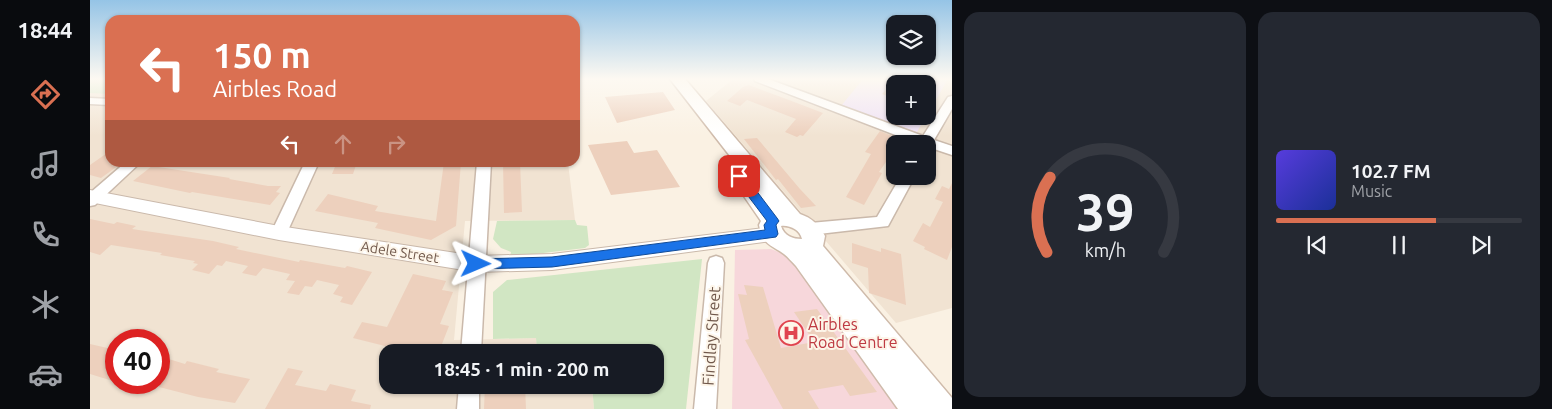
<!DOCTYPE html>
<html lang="en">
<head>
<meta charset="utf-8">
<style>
  :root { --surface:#171b24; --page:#242831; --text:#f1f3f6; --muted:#9ea1a6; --line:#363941; --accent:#da7052 }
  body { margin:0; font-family:Ubuntu,sans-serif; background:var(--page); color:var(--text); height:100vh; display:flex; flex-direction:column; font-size:19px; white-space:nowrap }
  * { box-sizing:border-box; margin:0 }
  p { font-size:16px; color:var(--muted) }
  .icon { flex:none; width:28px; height:28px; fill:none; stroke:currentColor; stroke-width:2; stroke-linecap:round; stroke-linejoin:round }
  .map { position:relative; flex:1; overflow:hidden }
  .side { display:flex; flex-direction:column; gap:12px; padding:12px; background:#0d0f14; width:600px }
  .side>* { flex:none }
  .hud { position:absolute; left:15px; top:15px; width:475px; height:152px; border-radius:15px; box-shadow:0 1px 4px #0004; background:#da7052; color:#fff; overflow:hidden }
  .buttons { position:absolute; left:796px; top:15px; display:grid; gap:10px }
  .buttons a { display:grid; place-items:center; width:50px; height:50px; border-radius:10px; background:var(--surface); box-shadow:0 1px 4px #0004; font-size:25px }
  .speed { position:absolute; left:15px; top:329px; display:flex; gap:10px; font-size:25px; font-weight:700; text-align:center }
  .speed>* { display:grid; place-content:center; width:65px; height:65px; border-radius:50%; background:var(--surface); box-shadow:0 1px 4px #0004; line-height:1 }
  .speed .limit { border:8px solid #d22; background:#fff; color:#111 }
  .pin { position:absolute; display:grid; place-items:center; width:42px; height:42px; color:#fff; margin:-21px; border-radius:10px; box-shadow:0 2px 8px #0006 }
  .me { position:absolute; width:55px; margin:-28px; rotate:91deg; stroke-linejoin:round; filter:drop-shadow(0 0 4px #0008) }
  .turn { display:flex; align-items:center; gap:18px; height:105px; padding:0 25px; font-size:22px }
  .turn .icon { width:65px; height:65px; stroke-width:2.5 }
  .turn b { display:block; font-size:35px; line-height:42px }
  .lanes { display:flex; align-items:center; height:48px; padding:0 25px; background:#0003; justify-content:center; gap:25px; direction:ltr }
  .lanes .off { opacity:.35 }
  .side .tile { flex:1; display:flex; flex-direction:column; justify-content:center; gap:8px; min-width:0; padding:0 18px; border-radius:15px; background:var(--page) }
  .side .dial { align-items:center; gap:0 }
  .dial svg { height:130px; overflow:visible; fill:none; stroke:var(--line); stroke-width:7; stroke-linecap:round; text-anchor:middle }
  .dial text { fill:var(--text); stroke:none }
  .song { display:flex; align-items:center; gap:15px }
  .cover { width:60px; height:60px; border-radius:8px; background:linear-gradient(135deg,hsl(250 70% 55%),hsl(230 70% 35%)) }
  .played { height:5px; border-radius:2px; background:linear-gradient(90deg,var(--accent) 65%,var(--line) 65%) }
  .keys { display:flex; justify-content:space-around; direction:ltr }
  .side .tiles { flex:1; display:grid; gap:12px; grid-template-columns:repeat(2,1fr) }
  .trip { position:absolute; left:289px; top:344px; width:285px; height:50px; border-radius:15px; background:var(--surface); box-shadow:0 1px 4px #0004; font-weight:700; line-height:50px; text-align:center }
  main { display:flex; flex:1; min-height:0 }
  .tabs { display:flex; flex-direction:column; width:90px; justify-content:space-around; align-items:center; background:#090b0e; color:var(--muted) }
  .tabs .icon { width:35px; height:35px }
  .tabs .on { color:var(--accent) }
  .tabs b { font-size:22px; color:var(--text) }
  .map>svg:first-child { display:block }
</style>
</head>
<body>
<main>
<nav class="tabs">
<b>18:44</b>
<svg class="icon on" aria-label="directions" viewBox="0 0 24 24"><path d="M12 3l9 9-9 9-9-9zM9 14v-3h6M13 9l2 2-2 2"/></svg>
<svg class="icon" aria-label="music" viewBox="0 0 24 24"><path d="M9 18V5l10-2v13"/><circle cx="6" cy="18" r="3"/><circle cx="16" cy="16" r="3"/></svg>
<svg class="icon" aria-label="phone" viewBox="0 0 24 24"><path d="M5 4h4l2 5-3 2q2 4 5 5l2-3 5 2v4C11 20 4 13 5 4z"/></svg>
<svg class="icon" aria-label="climate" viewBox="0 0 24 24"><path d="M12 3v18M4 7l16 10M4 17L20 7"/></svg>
<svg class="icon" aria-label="car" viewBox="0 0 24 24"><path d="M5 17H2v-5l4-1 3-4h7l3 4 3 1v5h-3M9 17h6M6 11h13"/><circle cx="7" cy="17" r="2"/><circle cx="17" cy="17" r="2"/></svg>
</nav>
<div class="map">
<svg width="862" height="409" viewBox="0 0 862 409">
  <rect width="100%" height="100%" fill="#faf1e3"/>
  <path fill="#f1e3d2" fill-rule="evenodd" d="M0,79h20v83l458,1 7,57 -110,1 -11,119 82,-2 1,14h-149v33h204l2,24h-504zM26,340h43v42h-43z
    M643,79h219v229l-56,15 -190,-222zM805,84h33v32h-33zM805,144h33v32h-33z"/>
  <path fill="#eee0f6" d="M773,79h85l-20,34v-29h-33v32h31l-9,16 -76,-26z"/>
  <path fill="#f7d7db" d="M681,249l22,9 111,151h-172l3,-159z"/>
  <path fill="#d1e6c3" d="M0,79h20v15l-20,-1z
    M485,220l2,5 10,1 2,19 -4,3 -75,9 1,-5 -10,-4 -8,-9 4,-18z
    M612,259l-16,150h-92l-2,-24h63v-33h-118l-1,-14 -43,1v-47l14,-12z"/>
  <path fill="#edd0bd" d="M805,79v20l-13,-5z
    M659,85l40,15 34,13 -20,23 -3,-1 -3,2 -12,-5 11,-13 -49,-19 -7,6 -13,-5 16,-14z
    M573,92l12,18 -58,13 -12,-26z
    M790,131l15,6v12l-16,23 3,1 -18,32 -18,-8 25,-43 -6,-2z
    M667,138l43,51 16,17 -15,2 -23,-29 -2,1 -32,-41z
    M537,141l7,12 23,-3 23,37 -69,8 -23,-50z
    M20,151v12l9,2 -18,13 -11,-3v-10z
    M247,162h20l-4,12h-21z
    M354,162h17l-5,64 -25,14 -56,-12 3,-5 -63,-12 13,-17 50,12 -3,5 61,10z
    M413,162h17l2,50 -18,1z
    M62,166l78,12 -1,1 39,7h13l-5,6 4,1 -10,12 -78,-13 -2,1 -57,-12z
    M862,183v64l-5,13 -23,-11 1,-2 -12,-6 10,-18 7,4 13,-25 -8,-3 7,-13 7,3z
    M0,219l24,5 3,-2 19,4 -4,3 81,12 26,6 -3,2 63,13 1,-2 45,8 2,-2 25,6 -20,33 -12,-3 3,-5 -10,-3 6,-9 -22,-5 -5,7 -7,-1 -6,9 -12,-2 8,-12 -9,-1 4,-6 -27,-6 -7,8 -14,-3 6,-7 -22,-5 -4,5 -5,-1 -8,9 -17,-4 6,-6 -5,-1 2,-2 -35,-6 2,-2 -51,-8 -11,10 -10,-3z
    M762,243l29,9v-4l20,6 5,51 -37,-12 -1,-25 -16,-5z
    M323,274l33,7 -4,9 11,2 -13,32 9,2 -9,23 -18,-4 -3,7h-10l-56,-14 9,-16 25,5z
    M654,285l19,2 18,61 33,-6 -20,-30 23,-3 60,83 -27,4 -7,-11 -35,6 11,18h-36l-38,-69 4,-1 -11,-45 9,1z
    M0,344l26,6v32l-26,-8z
    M69,356l26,8 2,-3 32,8 -3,3 34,7 -15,24 -37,-6 -39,-10z
    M198,368l15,3 -8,14 31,6 4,-7 26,6 -5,11 20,4 -1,4h-105z
    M395,385h40l1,24h-42z"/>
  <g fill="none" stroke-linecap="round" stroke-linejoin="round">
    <defs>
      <path id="minor" d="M664,79h14l155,57 25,-39 4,-1v13l-18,31 18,6v9l-24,-8v-3h-9l-164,-63z
        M0,98l20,1v6l-20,-1z
        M36,162h15l-46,43 -5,1v-13z
        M215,162h14l-34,75 -6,2 -6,-2 -2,-4z
        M387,162h14l-10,190h-20z
        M811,176h14l-27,50 -78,9 -6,-2 -2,-4 2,-4 6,-2 67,-6z
        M626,256l6,2 2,5 -8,146h-22l14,-146 2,-5z
        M369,385h20v24h-22z"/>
      <path id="tertiary" d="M0,190l189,36 197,30 76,-2 220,-27 7,2 3,5 -3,5 -7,2 -220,29 -76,2 -197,-32 -189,-38z"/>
      <path id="secondary" d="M580,79h15l115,135c12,4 19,11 25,22l-2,10 129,152v11h-54l-102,-143c-4,-4 -8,-9 -12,-12 -14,-10 -21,-9 -25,-29l2,-4 -22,-32 3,-5 9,-1zM691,226c9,-1 19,4 21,13 -9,0 -18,-3 -21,-13z"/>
    </defs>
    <use href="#minor" stroke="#cab9ab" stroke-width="3"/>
    <use href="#tertiary" stroke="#cab9ab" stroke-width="2"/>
    <use href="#secondary" stroke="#cfbbab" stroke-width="3"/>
    <use href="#minor" fill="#fff" fill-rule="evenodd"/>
    <use href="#tertiary" fill="#fff" fill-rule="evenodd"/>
    <use href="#secondary" fill="#fff" fill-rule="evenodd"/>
  </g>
  <linearGradient id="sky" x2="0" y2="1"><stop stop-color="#95c4e6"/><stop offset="0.58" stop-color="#fdf9f2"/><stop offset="1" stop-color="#fdf9f2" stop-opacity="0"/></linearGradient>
  <rect width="862" height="136" fill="url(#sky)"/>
  <path fill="#1a73e8" stroke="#114b97" d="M649,172l4,1 34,45 2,3 -3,4 2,9 -2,3 -224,30 -76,2 -5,-1 -2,-4 2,-3 5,-2 76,-2 213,-27 -1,-5 3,-4 -34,-45z"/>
  <defs>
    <symbol id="hospital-ring" viewBox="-11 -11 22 22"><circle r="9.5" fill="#fdf5e9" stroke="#e0444e" stroke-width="1.5"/><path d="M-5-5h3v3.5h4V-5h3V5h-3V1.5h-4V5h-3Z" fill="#e0444e"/></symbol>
  </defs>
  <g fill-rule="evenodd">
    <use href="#hospital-ring" x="687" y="319" width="28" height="28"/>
  </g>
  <g text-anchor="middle" stroke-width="4" stroke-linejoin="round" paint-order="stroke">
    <g font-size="14" fill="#70584b" stroke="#fdf5e9">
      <text transform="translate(310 252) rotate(9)" y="5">Adele Street</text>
    </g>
    <g font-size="16" fill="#be3a42" stroke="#fdf5e9" text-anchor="start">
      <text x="718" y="330">Airbles<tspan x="718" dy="18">Road Centre</tspan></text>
    </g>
    <g font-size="16" fill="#70584b" stroke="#fdf5e9">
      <text transform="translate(621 336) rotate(-86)" y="6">Findlay Street</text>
    </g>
  </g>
</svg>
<div class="buttons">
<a><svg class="icon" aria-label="layers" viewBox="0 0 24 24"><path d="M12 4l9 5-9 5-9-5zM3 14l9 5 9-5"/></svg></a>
<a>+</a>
<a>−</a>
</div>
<div class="speed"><div class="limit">40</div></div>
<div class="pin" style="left:649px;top:176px;background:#d93025"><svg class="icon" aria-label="arrive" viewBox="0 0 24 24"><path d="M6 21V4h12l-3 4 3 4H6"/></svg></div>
<svg class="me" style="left:386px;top:264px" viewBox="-20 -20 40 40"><path d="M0-17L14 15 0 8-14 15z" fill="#1a73e8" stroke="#fff" stroke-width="4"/></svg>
<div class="trip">18:45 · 1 min · 200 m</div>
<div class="hud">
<div class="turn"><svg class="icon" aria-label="left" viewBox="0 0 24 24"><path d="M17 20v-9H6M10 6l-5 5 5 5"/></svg><div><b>150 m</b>Airbles Road</div></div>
<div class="lanes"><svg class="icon" aria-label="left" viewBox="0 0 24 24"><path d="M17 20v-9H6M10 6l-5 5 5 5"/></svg><svg class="icon off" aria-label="ahead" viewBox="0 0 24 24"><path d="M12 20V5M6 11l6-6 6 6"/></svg><svg class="icon off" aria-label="right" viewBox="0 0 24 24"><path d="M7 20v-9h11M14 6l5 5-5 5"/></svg></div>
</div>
</div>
<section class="side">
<div class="tiles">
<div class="tile dial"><svg viewBox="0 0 100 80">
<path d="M14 69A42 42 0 1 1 86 69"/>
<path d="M14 69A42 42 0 0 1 16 23" stroke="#da7052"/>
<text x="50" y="56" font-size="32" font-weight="700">39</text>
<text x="50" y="72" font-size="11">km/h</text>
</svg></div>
<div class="tile">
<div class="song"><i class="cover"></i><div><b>102.7 FM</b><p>Music</p></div></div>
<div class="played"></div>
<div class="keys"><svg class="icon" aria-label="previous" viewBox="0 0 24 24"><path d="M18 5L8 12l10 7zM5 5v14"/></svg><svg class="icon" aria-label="pause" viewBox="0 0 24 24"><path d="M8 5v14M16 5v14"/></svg><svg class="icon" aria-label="next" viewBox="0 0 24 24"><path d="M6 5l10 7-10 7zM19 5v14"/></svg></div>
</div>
</div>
</section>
</main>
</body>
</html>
